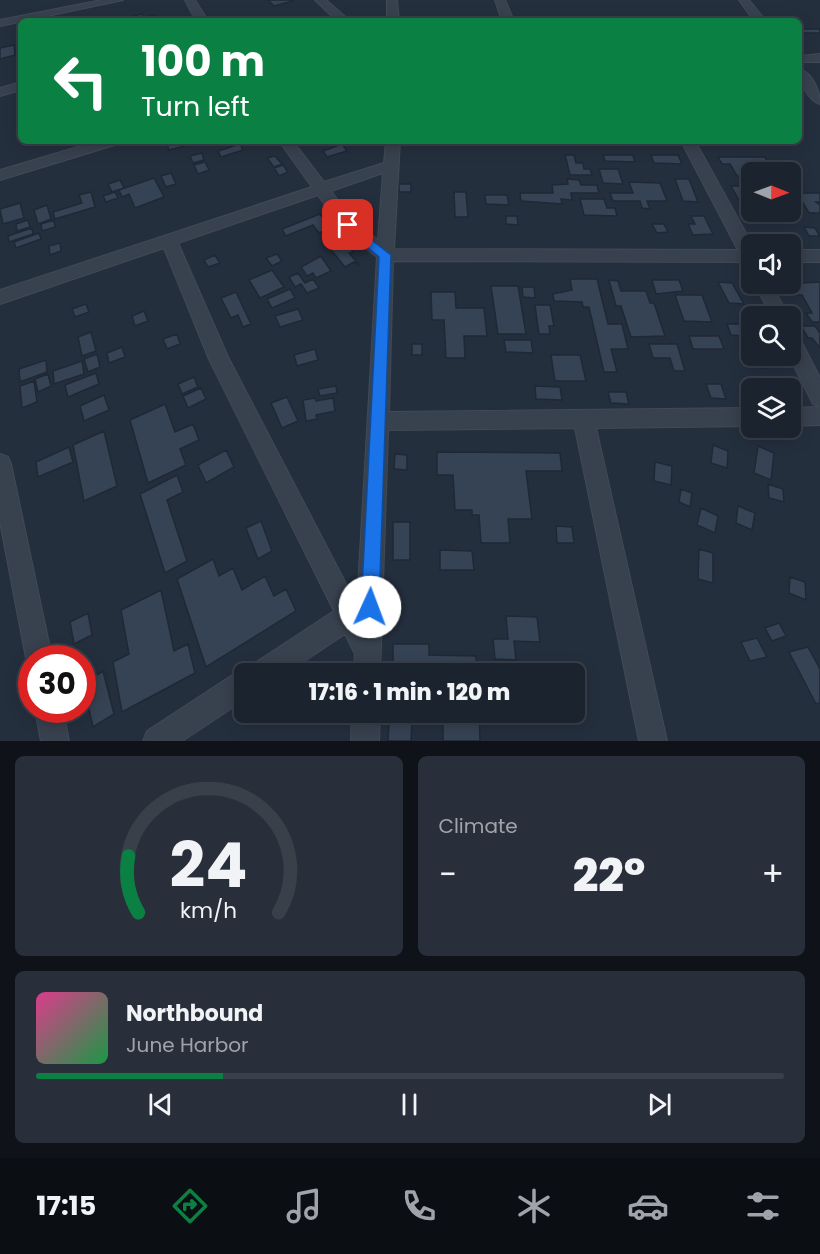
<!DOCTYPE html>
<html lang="en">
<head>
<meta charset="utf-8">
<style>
  :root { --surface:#1b232e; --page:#282f3a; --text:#f1f3f6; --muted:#a0a4aa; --line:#39404a; --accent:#0b8043 }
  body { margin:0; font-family:Poppins,sans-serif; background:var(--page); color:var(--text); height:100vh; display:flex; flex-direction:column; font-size:22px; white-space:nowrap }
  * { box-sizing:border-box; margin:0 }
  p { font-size:20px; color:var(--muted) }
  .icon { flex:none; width:33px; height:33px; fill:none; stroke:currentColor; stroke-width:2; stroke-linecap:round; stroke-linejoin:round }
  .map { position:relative; height:741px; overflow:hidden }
  .panel { display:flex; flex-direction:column; gap:15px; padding:15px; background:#0f1319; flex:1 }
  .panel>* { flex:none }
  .guide { position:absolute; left:18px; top:18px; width:784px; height:126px; border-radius:9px; box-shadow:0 3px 15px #0003,0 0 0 2px var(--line); background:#0b8043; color:#fff; overflow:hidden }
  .needle { width:39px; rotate:91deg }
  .tools { position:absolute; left:741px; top:162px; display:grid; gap:12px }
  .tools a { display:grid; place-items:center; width:60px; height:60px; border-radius:9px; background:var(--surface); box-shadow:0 3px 15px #0003,0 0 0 2px var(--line); font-size:30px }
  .speed { position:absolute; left:18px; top:645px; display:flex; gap:12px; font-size:30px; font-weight:700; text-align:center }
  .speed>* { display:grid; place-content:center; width:78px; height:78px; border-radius:50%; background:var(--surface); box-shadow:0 3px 15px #0003,0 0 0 2px var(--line); line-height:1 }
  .speed .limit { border:9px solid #d22; background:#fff; color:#111 }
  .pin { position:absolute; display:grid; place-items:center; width:51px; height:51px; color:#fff; margin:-26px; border-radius:12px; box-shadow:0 3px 9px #0006 }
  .me { position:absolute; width:66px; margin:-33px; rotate:2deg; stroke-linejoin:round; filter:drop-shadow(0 0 4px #0008) }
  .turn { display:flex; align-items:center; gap:21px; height:126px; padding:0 24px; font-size:27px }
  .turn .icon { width:78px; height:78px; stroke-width:2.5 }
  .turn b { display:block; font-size:42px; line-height:51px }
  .big { font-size:45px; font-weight:800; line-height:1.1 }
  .panel .tile { flex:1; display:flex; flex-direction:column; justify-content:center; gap:9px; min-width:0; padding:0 21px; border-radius:9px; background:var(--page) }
  .panel .dial { align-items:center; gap:0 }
  .dial svg { height:156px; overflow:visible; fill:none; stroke:var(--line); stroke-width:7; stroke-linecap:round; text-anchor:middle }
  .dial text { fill:var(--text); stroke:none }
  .song { display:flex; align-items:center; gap:18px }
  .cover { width:72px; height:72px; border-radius:9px; background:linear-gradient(135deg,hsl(330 70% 55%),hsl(140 70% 35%)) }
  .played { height:6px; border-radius:3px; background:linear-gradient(90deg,var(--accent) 25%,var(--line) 25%) }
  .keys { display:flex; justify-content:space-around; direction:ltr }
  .heat { display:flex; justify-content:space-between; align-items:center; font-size:33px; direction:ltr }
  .panel .tiles { flex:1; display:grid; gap:15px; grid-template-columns:1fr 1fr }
  .tile:last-child { grid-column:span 2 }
  .trip { position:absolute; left:234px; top:663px; width:351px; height:60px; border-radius:9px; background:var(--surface); box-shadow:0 3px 15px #0003,0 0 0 2px var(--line); font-weight:800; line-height:60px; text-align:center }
  .tabs { display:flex; height:96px; justify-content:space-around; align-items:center; background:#0b0e12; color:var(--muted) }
  .tabs .icon { width:42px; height:42px }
  .tabs .on { color:var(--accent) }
  .tabs b { font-size:27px; color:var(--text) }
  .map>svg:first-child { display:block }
</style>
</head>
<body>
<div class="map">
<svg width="820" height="741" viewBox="0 0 820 741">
  <rect width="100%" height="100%" fill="#242f3e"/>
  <path fill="#364354" stroke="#1f2835" stroke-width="1.5" d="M268,0h24l1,1 -19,5z
    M142,14l2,4 10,-3 2,4 -19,2 -3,-5z
    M800,29h20v4h-20z
    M14,45l1,10 -15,4v-11z
    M166,141h28l-2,3 -23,6z
    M240,144l3,6 -22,7 -3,-6z
    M342,144l5,7 -20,6 -4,-6z
    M202,153l2,7 -11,3 -3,-7z
    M565,155h9l2,8h7l1,6h6l2,6h-22z
    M603,155h30l2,7 -30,-1z
    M651,155h27l4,9 -28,-1z
    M275,156l7,8 -8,3 -7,-9z
    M718,157h47l9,15h-22v4h-15l-7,-12h-8z
    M205,162l4,8 -11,4 -4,-9z
    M283,165l5,7 -9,4 -5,-8z
    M599,169h19l5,15 -20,-1z
    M171,173l5,11 -10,3 -5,-11z
    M154,178l10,19 -29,11 -6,-14 -7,3 -3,-7z
    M567,179l12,1 2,5h16l2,8h-28l1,7 -11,-1 1,5 -41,-3 -1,-8h33l-1,-8 16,-1z
    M675,179h14l9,23 -15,-1z
    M120,180l4,8 -12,4 -4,-8z
    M629,182l31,1 7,18h-20l3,8 -8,-1 -2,-7h-27l-3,-8h23z
    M399,184h12v8h-12z
    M731,186h21v16h-12z
    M91,192l4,15 -40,12 -2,-7 29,-9 -3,-8z
    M115,192l3,6 -12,4 -3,-6z
    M454,192h12l2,25h-13z
    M797,193h23v9h-4l4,3v8h-11z
    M485,195h22l2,10 -23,-1z
    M580,199h24l3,9h8l2,8 -33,-1z
    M20,203l4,15 -21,6 -3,-15z
    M47,205l4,14 -13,5 -4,-14z
    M320,214l11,14 -12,5 -6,-8 -27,11 -4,-7z
    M506,216h11l1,9 -12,-1z
    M691,216h13l9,18 -20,1 -5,-11h7z
    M28,220l2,7 -13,4 -1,-7z
    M54,220l1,7 -13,4 -1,-7z
    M652,224h12l4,8 -11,1z
    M804,227l11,1 5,8h-11z
    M32,228l1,6 -24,8 -1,-6z
    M39,233l2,6 -25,9 -2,-6z
    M343,239l10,13 -4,1 11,13 -6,-4 -9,5 -17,-21z
    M60,243l1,8 -11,4 -1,-9z
    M277,254l5,7 -10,5 -6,-8z
    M215,255l5,8 -12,4 -4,-7z
    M321,256l10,15 -15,7 -3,-5 -6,3 -6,-9z
    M272,270l12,17 -24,11 -11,-18z
    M298,273l7,10 8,-4 6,9 -12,5 -6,-9 -6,3 -6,-10z
    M570,279h27l11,45h14l6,25h-17l6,23h-13l-15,-65h-6l-1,-5 -28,-1 -1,-7 19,-4z
    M609,280l9,1 3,10h25l4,12h4l11,33 -34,1 -10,-31h-5z
    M652,280h27l4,11 -27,3z
    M718,282l14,1 12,21 -15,-1z
    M820,282v40h-8l-6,-9h6l-10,-18h-15l-6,-11z
    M491,286h27l8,48h-28z
    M522,287h12l1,11 -12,-1z
    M290,289l5,9 -23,10 -5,-9z
    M236,292l15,32 -8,3 -5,-12 -7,3 -10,-20z
    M431,292h24l1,16h28l3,28h-23l1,22h-19l-2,-38h-12z
    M675,295h27l10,27 -28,-1z
    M86,304l3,8 -14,5 -3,-8z
    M535,305h15l4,21h-5l1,8h-11z
    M298,309l5,11 -23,7 -5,-11z
    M144,311l4,10 -13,5 -3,-10z
    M727,324h25v22h-5l-4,-10 -12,-1z
    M801,326h14l5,7v15l-8,-10h-4z
    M91,332l5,19 -14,5 -4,-19z
    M177,334l3,10 -13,5 -4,-10z
    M689,336h30l5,13h-31z
    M504,340h27l2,13 -27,-1z
    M412,344h10v11h-10z
    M649,344h28l8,27h-11l-4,-13h-17z
    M122,347l3,10 -16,6 -2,-10z
    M315,349l3,11 -21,6 -3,-11z
    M97,354l3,13 -12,5 -4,-13z
    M551,355h29l6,26h-31z
    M757,359h13l4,8 -13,1z
    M46,360l1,12 -27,10 -1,-13z
    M82,361l2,13 -30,10 -1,-13z
    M96,373l3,11 -31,13 -3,-12z
    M48,374l3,12 -13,6 -3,-13z
    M194,377l4,10 -16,7 -4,-10z
    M34,381l3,21 -15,6 -2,-22z
    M706,384h15l5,15 -15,-1z
    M741,384l35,1 1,3h-25v14h-4z
    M336,386l1,7 -17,3 -2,-7z
    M535,386l25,1 2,13 -26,-1z
    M201,388l5,11 -18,9 -5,-12z
    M608,392h18l3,12 -18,-1z
    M104,395l5,15 -25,11 -4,-15z
    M287,397l11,24 -16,7 -11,-25z
    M315,398l1,3 17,-3 2,13 -19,4 1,4 -11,2 -3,-21z
    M165,404l10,28 18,-8 6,16 -19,9 6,16 -38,18 -18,-63z
    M104,431l13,55 -33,15 -11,-56z
    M713,445l15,6 -1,17 -16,-5z
    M758,446l16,7 -3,27 -17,-7z
    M69,447l4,15 -35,15 -2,-15z
    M226,450l8,17 -28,16 -8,-18z
    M437,452l123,1 2,18h-36l6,48h-24l2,24h-29l-2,-28h-7v-5h-17l-2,-35h-16z
    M395,454l12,1v15l-13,-1z
    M655,462l17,4 -1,19 -17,-4z
    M177,475l6,17 -16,8 20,61 -22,12 -25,-79z
    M768,484l15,5 1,13 -15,-4z
    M681,489l11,4 -2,14 -11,-5z
    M738,506l17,7 -3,17 -16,-7z
    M701,508l17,8 -3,17 -18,-8z
    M261,521l11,30 -14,8 -12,-31z
    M393,522h17v38h-17z
    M556,526l16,1 2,16h-17z
    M699,549l14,4v30l-15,-4z
    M440,550l32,1 2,19h-34z
    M213,559l6,17 14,-8 9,22 23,-14 9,20 12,-7 10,22 -90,56 -29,-88z
    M790,577l15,5 1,18 -17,-7z
    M161,590l13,61 14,-7 7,29 -73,39 -9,-50 16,-8 -8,-44z
    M88,613l4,22 -18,9 -4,-22z
    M506,616l31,1 3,25 -26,-1 2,19 -21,-1 -2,-20h15z
    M779,623l7,13 -14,5 -7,-13z
    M757,638l10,19 -17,4 -9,-19z
    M393,644h36v11l47,1 1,18h-57v-6h-14v6h-13z
    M808,647l12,22v34l-4,1 -27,-52z
    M103,671l11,43 -21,13 -10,-43z
    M443,712h36l1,29h-37z
    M389,722h23l-1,19h-23z"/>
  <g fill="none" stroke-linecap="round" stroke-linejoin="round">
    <defs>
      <path id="street" d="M102,0h21l-123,26v-6z
        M185,0h10l13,21h-12z
        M315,0h11l24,21h-13z
        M387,0h10l2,21h-12z
        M495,0h10l9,21h-12z
        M739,0h10l17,21h-12z
        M820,54v8h-20v-6z
        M800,69c13,5 20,22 20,35 -13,-4 -21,-23 -20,-35z
        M21,82v8l-21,6v-8z
        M98,141h22l-2,3 -118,36v-10z
        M279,141h14l31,41 60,-19 2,-22h14l-6,108 344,1 -57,-109h14l57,103v22l-7,-4 -352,-1 -4,151 363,-4v18l-156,2 71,313h-28l-64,-313 -187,2 -8,244h-26l1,-20 -10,-20 -60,40h-41v26l-62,41h-39l4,-10 87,-57 10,-4 4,2 4,-7 82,-54 -125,-252 -45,-111 -164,56v-14l312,-103zM383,173l-5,67 -24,-19 -23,-30zM318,195l24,34 35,28 -20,348 -129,-248 -50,-114z
        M790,250h30v12h-30z
        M755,284h16l18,32h-18z
        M790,331l7,2 23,45v47l-30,1v-18l30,-1 -7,-3 -24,-48z
        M0,454l8,3 3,7 41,194h-20v10l-6,-10 -26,-136z
        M35,710h28l6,31h-28z
        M352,712h28l-1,29h-28z"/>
    </defs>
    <use href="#street" stroke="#414a57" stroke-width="2"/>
    <use href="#street" fill="#38414e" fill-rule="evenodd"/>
  </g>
  <path fill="#1a73e8" stroke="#114b97" stroke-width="1.5" d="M348,222l43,33 -12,352 -3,7 -6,2 -6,-2 -3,-7 18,-350 -35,-29 -1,-3z"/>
</svg>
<div class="tools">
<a><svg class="needle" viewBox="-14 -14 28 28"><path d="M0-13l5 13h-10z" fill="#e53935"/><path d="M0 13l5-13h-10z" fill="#a0a4aa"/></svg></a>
<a><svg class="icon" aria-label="sound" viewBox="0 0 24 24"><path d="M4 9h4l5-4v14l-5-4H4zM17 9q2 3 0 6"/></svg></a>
<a><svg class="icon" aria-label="search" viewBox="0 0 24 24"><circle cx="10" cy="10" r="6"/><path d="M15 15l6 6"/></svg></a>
<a><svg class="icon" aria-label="layers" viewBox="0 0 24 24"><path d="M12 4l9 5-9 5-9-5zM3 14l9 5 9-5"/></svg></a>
</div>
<div class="speed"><div class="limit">30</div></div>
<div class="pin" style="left:348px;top:225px;background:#d93025"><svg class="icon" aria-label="arrive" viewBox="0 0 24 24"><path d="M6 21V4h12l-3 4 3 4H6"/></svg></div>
<svg class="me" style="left:370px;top:607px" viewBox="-20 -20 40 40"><circle r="19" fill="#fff"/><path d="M0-13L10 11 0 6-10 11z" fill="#1a73e8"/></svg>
<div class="trip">17:16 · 1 min · 120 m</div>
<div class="guide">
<div class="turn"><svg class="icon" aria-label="left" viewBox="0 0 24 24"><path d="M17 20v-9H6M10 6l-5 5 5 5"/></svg><div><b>100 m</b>Turn left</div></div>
</div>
</div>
<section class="panel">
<div class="tiles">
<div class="tile dial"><svg viewBox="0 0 100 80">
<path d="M14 69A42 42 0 1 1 86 69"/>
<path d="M14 69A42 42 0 0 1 9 40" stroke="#0b8043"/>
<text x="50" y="56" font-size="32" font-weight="700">24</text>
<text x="50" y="72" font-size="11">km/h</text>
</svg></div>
<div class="tile"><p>Climate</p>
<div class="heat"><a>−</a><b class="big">22°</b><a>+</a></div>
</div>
<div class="tile">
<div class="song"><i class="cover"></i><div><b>Northbound</b><p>June Harbor</p></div></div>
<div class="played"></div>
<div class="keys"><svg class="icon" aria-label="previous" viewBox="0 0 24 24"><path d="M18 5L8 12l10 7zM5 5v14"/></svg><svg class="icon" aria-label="pause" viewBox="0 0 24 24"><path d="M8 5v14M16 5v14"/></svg><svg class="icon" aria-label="next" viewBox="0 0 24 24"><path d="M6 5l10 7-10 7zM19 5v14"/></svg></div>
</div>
</div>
</section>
<nav class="tabs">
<b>17:15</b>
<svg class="icon on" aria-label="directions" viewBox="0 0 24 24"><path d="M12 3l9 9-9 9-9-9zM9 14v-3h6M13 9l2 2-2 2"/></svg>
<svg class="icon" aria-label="music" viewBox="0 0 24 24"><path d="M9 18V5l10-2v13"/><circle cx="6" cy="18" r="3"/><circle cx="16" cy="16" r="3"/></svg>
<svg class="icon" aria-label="phone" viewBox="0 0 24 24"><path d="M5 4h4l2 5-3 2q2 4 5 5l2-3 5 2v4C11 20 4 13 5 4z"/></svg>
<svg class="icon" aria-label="climate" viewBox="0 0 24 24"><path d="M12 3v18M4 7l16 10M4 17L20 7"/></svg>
<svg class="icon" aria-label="car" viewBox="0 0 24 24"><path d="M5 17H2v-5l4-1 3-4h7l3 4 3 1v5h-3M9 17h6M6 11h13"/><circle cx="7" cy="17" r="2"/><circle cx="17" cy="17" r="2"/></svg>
<svg class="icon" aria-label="filters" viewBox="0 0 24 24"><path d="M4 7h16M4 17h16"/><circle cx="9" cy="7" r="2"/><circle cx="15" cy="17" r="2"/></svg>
</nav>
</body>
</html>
